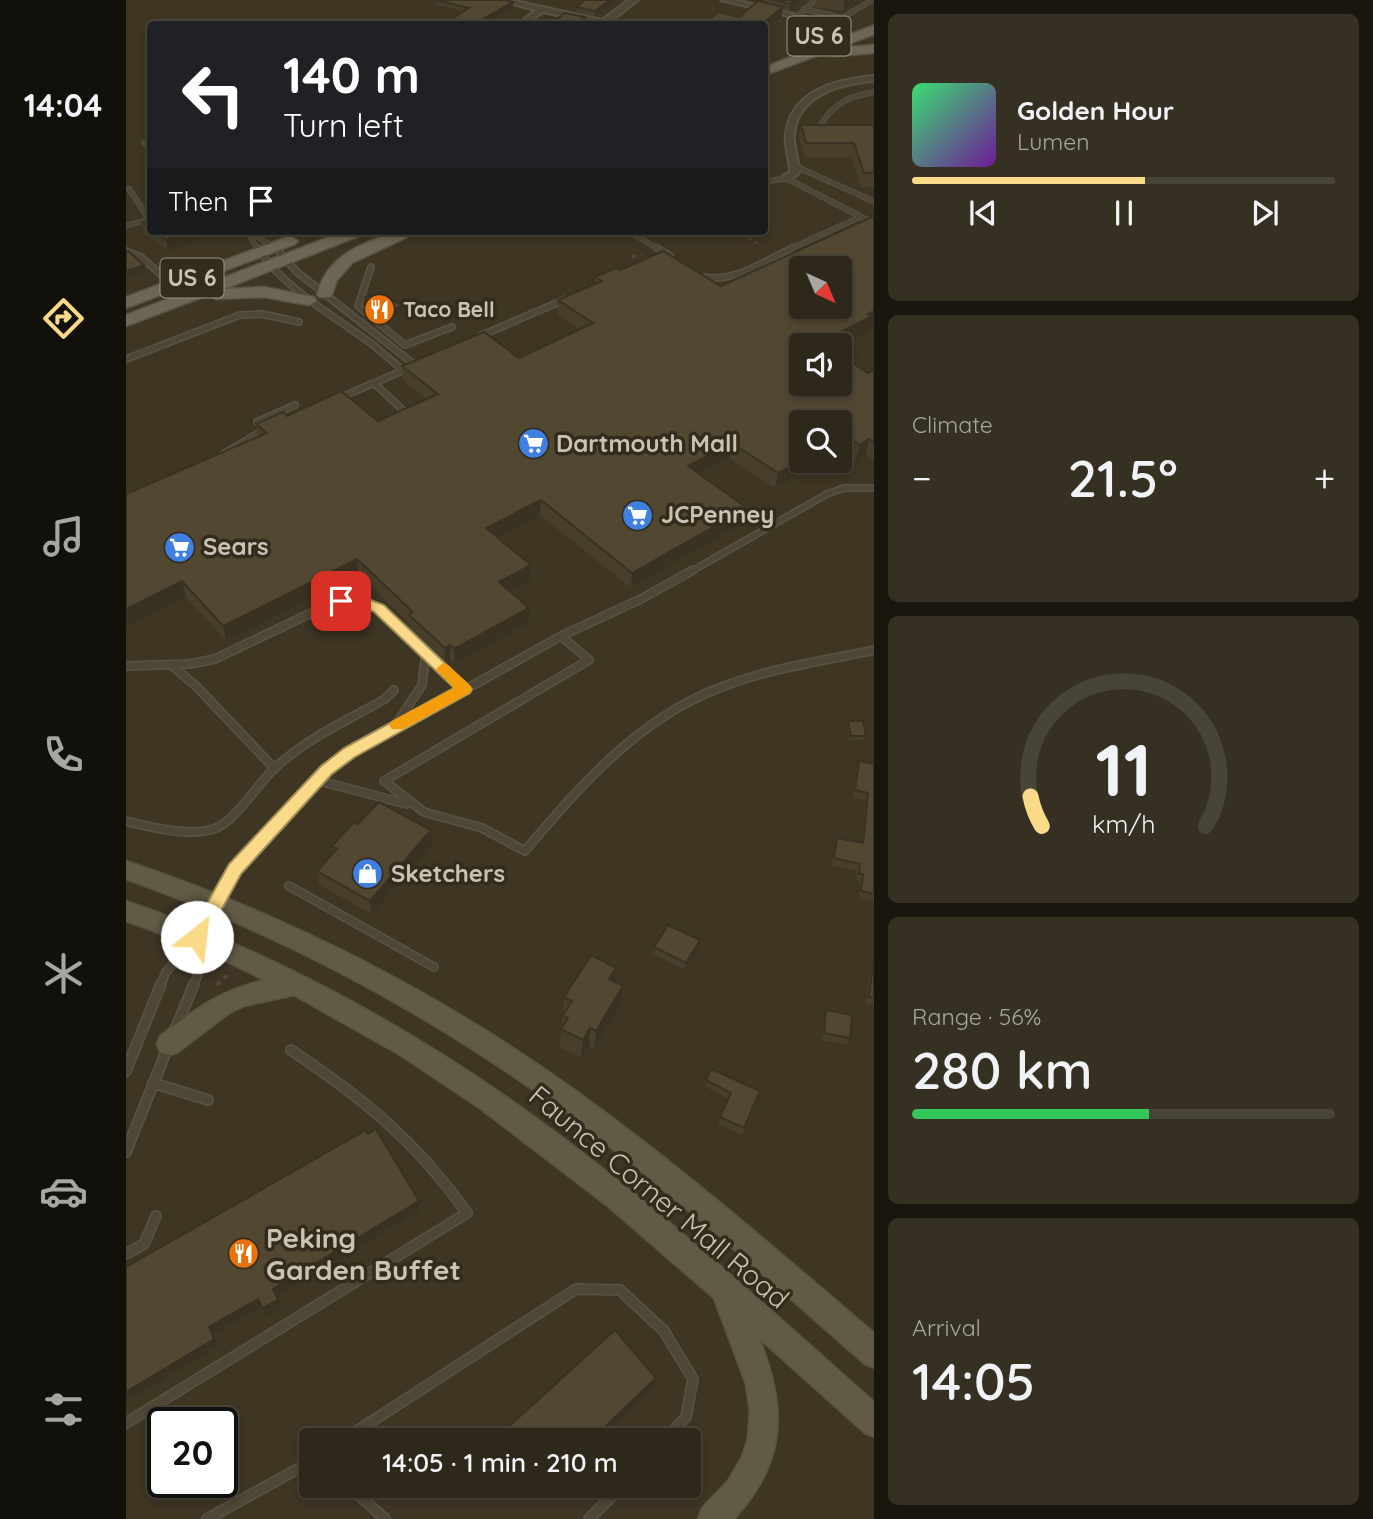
<!DOCTYPE html>
<html lang="en">
<head>
<meta charset="utf-8">
<style>
  :root { --surface:#2e281a; --page:#363023; --text:#f1f3f6; --muted:#a7a6a2; --line:#494439; --accent:#fada88 }
  body { margin:0; font-family:Quicksand,sans-serif; background:var(--page); color:var(--text); height:100vh; display:flex; flex-direction:column; font-size:26px; white-space:nowrap }
  * { box-sizing:border-box; margin:0 }
  p { font-size:23px; color:var(--muted) }
  .icon { flex:none; width:38px; height:38px; fill:none; stroke:currentColor; stroke-width:2; stroke-linecap:round; stroke-linejoin:round }
  .map { position:relative; flex:1; overflow:hidden }
  .details { display:flex; flex-direction:column; gap:14px; padding:14px; background:#19160e; width:499px }
  .details>* { flex:none }
  .top-card { position:absolute; left:21px; top:21px; width:621px; height:214px; border-radius:7px; box-shadow:0 4px 10px #0003,0 0 0 2px var(--line); background:#202124; color:#fff; overflow:hidden }
  .needle { width:46px; rotate:136deg }
  .controls { position:absolute; left:663px; top:256px; display:grid; gap:14px }
  .controls a { display:grid; place-items:center; width:63px; height:63px; border-radius:7px; background:var(--surface); box-shadow:0 4px 10px #0003,0 0 0 2px var(--line); font-size:35px }
  .speed { position:absolute; left:21px; top:1407px; display:flex; gap:14px; font-size:35px; font-weight:700; text-align:center }
  .speed>* { display:grid; place-content:center; width:91px; height:91px; border-radius:50%; background:var(--surface); box-shadow:0 4px 10px #0003,0 0 0 2px var(--line); line-height:1 }
  .speed .limit { border:4px solid #111; border-radius:10px; background:#fff; color:#111 }
  .pin { position:absolute; display:grid; place-items:center; width:60px; height:60px; color:#fff; margin:-30px; border-radius:14px; box-shadow:0 4px 10px #0006 }
  .me { position:absolute; width:77px; margin:-38px; rotate:29deg; stroke-linejoin:round; filter:drop-shadow(0 0 5px #0008) }
  .turn { display:flex; align-items:center; gap:24px; height:147px; padding:0 21px; font-size:32px }
  .turn .icon { width:91px; height:91px; stroke-width:2.5 }
  .turn b { display:block; font-size:49px; line-height:60px }
  .then { display:flex; align-items:center; height:66px; padding:0 21px; background:#0003; gap:14px; font-size:26px }
  .big { font-size:52px; font-weight:600; line-height:1.1 }
  .details .widget { flex:1; display:flex; flex-direction:column; justify-content:center; gap:10px; min-width:0; padding:0 24px; border-radius:10px; background:var(--page) }
  .details .dial { align-items:center; gap:0 }
  .dial svg { height:182px; overflow:visible; fill:none; stroke:var(--line); stroke-width:7; stroke-linecap:round; text-anchor:middle }
  .dial text { fill:var(--text); stroke:none }
  .song { display:flex; align-items:center; gap:21px }
  .cover { width:84px; height:84px; border-radius:10px; background:linear-gradient(135deg,hsl(140 70% 55%),hsl(280 70% 35%)) }
  .played { height:7px; border-radius:4px; background:linear-gradient(90deg,var(--accent) 55%,var(--line) 55%) }
  .keys { display:flex; justify-content:space-around; direction:ltr }
  .heat { display:flex; justify-content:space-between; align-items:center; font-size:38px; direction:ltr }
  .charge { height:10px; border-radius:5px; background:linear-gradient(90deg,#34c759 56%,var(--line) 0) }
  .trip { position:absolute; left:173px; top:1428px; width:402px; height:70px; border-radius:7px; background:var(--surface); box-shadow:0 4px 10px #0003,0 0 0 2px var(--line); font-weight:600; line-height:70px; text-align:center }
  main { display:flex; flex:1; min-height:0 }
  .tabs { display:flex; flex-direction:column; width:126px; justify-content:space-around; align-items:center; background:#12100a; color:var(--muted) }
  .tabs .icon { width:49px; height:49px }
  .tabs .active { color:var(--accent) }
  .tabs b { font-size:32px; color:var(--text) }
  .map>svg:first-child { display:block }
</style>
</head>
<body>
<main>
<nav class="tabs">
<b>14:04</b>
<svg class="icon active" aria-label="directions" viewBox="0 0 24 24"><path d="M12 3l9 9-9 9-9-9zM9 14v-3h6M13 9l2 2-2 2"/></svg>
<svg class="icon" aria-label="music" viewBox="0 0 24 24"><path d="M9 18V5l10-2v13"/><circle cx="6" cy="18" r="3"/><circle cx="16" cy="16" r="3"/></svg>
<svg class="icon" aria-label="phone" viewBox="0 0 24 24"><path d="M5 4h4l2 5-3 2q2 4 5 5l2-3 5 2v4C11 20 4 13 5 4z"/></svg>
<svg class="icon" aria-label="climate" viewBox="0 0 24 24"><path d="M12 3v18M4 7l16 10M4 17L20 7"/></svg>
<svg class="icon" aria-label="car" viewBox="0 0 24 24"><path d="M5 17H2v-5l4-1 3-4h7l3 4 3 1v5h-3M9 17h6M6 11h13"/><circle cx="7" cy="17" r="2"/><circle cx="17" cy="17" r="2"/></svg>
<svg class="icon" aria-label="filters" viewBox="0 0 24 24"><path d="M4 7h16M4 17h16"/><circle cx="9" cy="7" r="2"/><circle cx="15" cy="17" r="2"/></svg>
</nav>
<div class="map">
<svg width="749" height="1519" viewBox="0 0 749 1519">
  <rect width="100%" height="100%" fill="#3e3523"/>
  <g fill="none" stroke-linecap="round" stroke-linejoin="round">
    <defs>
      <path id="lane-far3" d="M678,9l38,9
        M671,17l18,-17
        M705,25l41,-25
        M690,134c12,-27 30,-38 59,-42
        M18,143l6,6
        M669,166l80,36
        M639,182l21,-4 89,46
        M0,226l23,-7 -20,-30
        M121,231l11,19
        M124,231l27,19
        M502,231l32,19
        M511,236l12,-5
        M662,250l72,-33"/>
      <path id="lane-far2" d="M131,248c28,40 69,63 108,91 13,9 25,21 38,31
        M150,248l21,24 118,93
        M531,248l13,8
        M0,251l15,6 32,28
        M245,267l-13,39 47,39 47,-18
        M578,277c30,6 61,-16 88,-29
        M354,336l86,-37
        M0,359l114,-44 22,-1 37,8
        M248,383l30,28
        M213,398l70,-30
        M131,422l38,-17
        M97,454l41,-24
        M564,572l137,-78 17,-6h31"/>
      <path id="lane-far1" d="M435,636l28,24 -205,121 40,31 58,16 43,23c55,-65 113,-132 194,-163 50,-20 104,-27 156,-38
        M45,665l25,21 78,82
        M0,666l64,-2 25,-5 117,-56 25,-2 22,8 85,80
        M271,723l25,-38 4,-33
        M190,780l91,24
        M0,821c23,6 67,17 90,7 21,-9 42,-45 60,-61 31,-29 72,-47 109,-68l9,-9
        M163,886l145,81
        M34,986l6,-14 31,-35 38,-68 81,-89 22,-19 223,-125 80,-37 52,-29
        M67,986l5,-11 -1,-37"/>
      <path id="lane" d="M49,1030l19,-46
        M0,1071l35,-87
        M27,1083l55,17
        M0,1152l42,-105
        M0,1254l18,-10 12,-28
        M0,1423l341,-210c-51,-72 -103,-114 -176,-163
        M217,1440l233,-151 44,1 44,41 29,48 -7,38 -21,23
        M223,1486l36,33
        M81,1519l105,-58
        M463,1519l33,-33"/>
      <path id="street" d="M370,0h14l92,20 27,-20h9l-28,22 1,2h-11l-57,-12 -18,12h-7l18,-14z
        M595,0h14l112,27 -4,2z
        M749,76v5c-35,3 -77,13 -81,53 -1,13 5,26 5,39l-10,7h-6v-4l7,-4c0,-13 -6,-26 -4,-38 5,-44 51,-55 89,-58z"/>
      <path id="secondary" d="M0,861c160,54 312,131 450,230 104,75 201,159 299,243v34l-10,-4c-101,-88 -201,-179 -309,-258 -133,-96 -276,-172 -430,-227z
        M0,901c147,52 285,126 411,218 119,86 228,186 338,284v34l-10,-4 -106,-95c28,70 28,123 -25,181h-36l4,-11 26,-27 14,-24 6,-19 2,-26 -4,-28 -32,-86 -105,-91 -128,-98 -79,-53 -108,-61 -50,11 -15,7 -51,39 -9,3 -9,-3 -3,-8 3,-8c38,-28 58,-45 105,-56l-73,-35 -66,-24z"/>
      <path id="primary" d="M749,25v9l-38,14 38,-3v8l-39,3 -5,-1v-5l-66,25v-8z
        M219,231h22l-3,3 -140,55 40,-2 50,10 2,3 -2,3 -6,2 -44,-8 -48,2 -8,-4 -82,31v-11z
        M272,231h22l-68,32 -15,17 -6,17h-12l-2,-3c11,-40 45,-50 81,-63z
        M164,236l8,5 -3,3 -169,64v-11z"/>
    </defs>
    <use href="#lane-far3" stroke="#5a5343" stroke-width="6"/>
    <use href="#lane-far2" stroke="#5a5343" stroke-width="8"/>
    <use href="#lane-far1" stroke="#5a5343" stroke-width="10"/>
    <use href="#lane" stroke="#5a5343" stroke-width="12"/>
    <use href="#street" stroke="#5a5343" stroke-width="4"/>
    <use href="#secondary" stroke="#5a5343" stroke-width="3"/>
    <use href="#primary" stroke="#5a5343" stroke-width="3"/>
    <path stroke="#57433e" stroke-width="2" stroke-dasharray="3.5 3.5" stroke-linecap="butt" d="M611,231l23,14"/>
    <path stroke="#57433e" stroke-width="2.5" stroke-dasharray="4.5 4.5" stroke-linecap="butt" d="M506,257l10,-3"/>
    <path stroke="#57433e" stroke-width="3.5" stroke-dasharray="5 5" stroke-linecap="butt" d="M91,985l10,-10"/>
    <use href="#lane-far3" stroke="#4e4737" stroke-width="4.5"/>
    <use href="#lane-far2" stroke="#4e4737" stroke-width="5"/>
    <use href="#lane-far1" stroke="#4e4737" stroke-width="7"/>
    <use href="#lane" stroke="#4e4737" stroke-width="9"/>
    <use href="#street" fill="#4e4737" fill-rule="evenodd"/>
    <use href="#secondary" fill="#615a45" fill-rule="evenodd"/>
    <use href="#primary" fill="#6e6655" fill-rule="evenodd"/>
  </g>
  <path fill="#473e2b" d="M311,0l76,2v5l-50,4 -26,-6z
    M459,0h32l-22,16 -19,-4v-5z
    M639,0h34v2l-10,8 -6,-1 -2,8 -16,7h-60l34,-7 26,-14z
    M690,0h39l-12,11 -28,-4z
    M675,125h73v62h-13l-10,-30h-47l-5,-18z
    M748,216v108l-4,2 -1,5 -29,15v-1h-38l66,28 6,-3v90l-8,-5 -10,5 -15,-9 -39,9h22l-49,28 -46,-30 -29,16 47,34 -3,15 -113,65 -91,-73 -43,22 34,28 -1,15 -20,11 19,32 -74,41 -5,-4 -5,3 -35,-33 -1,-7 -51,-49 -132,67 -40,-44 -60,29v-132l132,-57 -2,-13 31,-8 91,5 49,-22 -24,-18 -1,-15 117,-8 60,-28 -21,-15v-15l37,-16v-7l26,-7 100,16z
    M24,220v11h58v5l-40,15 -24,-17 -2,-11z
    M239,298l37,8v8l-18,7 -18,-15z
    M722,721l18,15 -1,4h-15l-3,-16z
    M733,761l15,3v138l-15,-3 1,-17 -4,-1 1,-10 -26,-6 6,-27 24,5 5,-43 -13,-2 3,-29z
    M232,824l74,20 -60,70 -53,-29 -2,-14 16,-18 -1,-7z
    M528,947h44l-13,23 -32,-16z
    M747,965l1,1v40l-8,-2 4,-32z
    M489,982l6,22 -27,45 -5,-3 -8,12 -21,-11 1,-18 1,-3 2,-29z
    M700,1010l24,28 -3,7 -25,-5 2,-23z
    M580,1080l52,18 -16,37 -24,-11 10,-25 -24,-13z
    M396,1486h28l-16,15z"/>
  <path fill="#393223" d="M484,0h7l-22,16v-5z
    M668,0h5v2l-10,8 1,-6z
    M720,0h9l-12,11 1,-10z
    M387,2v5l-31,17h-8z
    M657,7l-2,10 -16,14v-7h-3z
    M459,17v6l-2,1h-8z
    M63,231h19v5l-40,15 -2,-11z
    M18,265l1,7 -16,7 -2,-8z
    M276,306v8l-18,7v-8z
    M748,311v13l-4,2 -1,5 -29,15v-1h-20l1,-3z
    M718,436l-3,15h-1v-13z
    M743,439l-3,16 -10,5 4,-15z
    M606,443l-3,15 -43,23 2,-15z
    M676,460h22l-49,28 3,-15z
    M415,500l-1,15 -53,28 -1,-15z
    M621,508l-3,15 -113,65 1,-15z
    M231,559l1,15 -132,67 -3,-15z
    M405,565l-1,15 -31,17v-15z
    M56,581l4,16 -60,29v-17z
    M403,608v15l-74,41 -1,-15z
    M324,645v15l-5,3v-15z
    M305,830l1,14 -60,70 -2,-13z
    M574,940l-2,7 -13,23 1,-7z
    M490,968l-2,19 -5,-8z
    M497,986l-2,18 -27,45 2,-18z
    M464,1028l-1,18 -8,12 2,-18z
    M293,1201l1,9 -144,87 -3,-8z
    M132,1299l3,7 -48,29 5,11 -92,56v-10l83,-65z
    M152,1300l3,8 -15,8 -3,-8z
    M530,1378l-2,9 -56,53h-7z
    M417,1486h7l-16,15v-7z"/>
  <path fill="#524832" stroke="#393223" stroke-width="2" fill-rule="evenodd" d="M311,0h68l8,2 -39,22h-30l25,-16z
    M459,0h25l-15,11 -19,-4z
    M649,0h19l-4,4z
    M632,1l25,6 -21,17h-8l-9,-2 -2,2h-38l13,-12 21,5z
    M439,13l20,4 -10,7h-36l10,-7 8,2z
    M675,125h73v48h-10l-10,-30h-48z
    M748,216v95l-6,3 4,2 -51,26 3,3h-22v38h38v-28l28,18 6,-3v73l-5,-4 -9,6 -16,-9 -4,2v-16h-38v38l-24,13 -46,-30 -44,23 59,42 -115,65 -91,-73 -55,28 45,37 -32,17 30,26 -75,41 -4,-4 -5,3 -36,-33 4,-3 -56,-53 -134,67 -41,-45 -56,28v-115l141,-61 -11,-9 27,-12 4,4 54,-25 37,30 60,-27 -36,-28 82,-34 35,26 74,-35 -35,-23 44,-19 -7,-4 21,-9 5,2 42,-19 58,35zM676,268h38v38h-38z
    M24,220v9l-8,-6z
    M28,231h35l-23,9z
    M2,251l16,14 -17,6 -1,-1v-18z
    M254,292l22,14 -18,7 -19,-15z
    M722,721h15l3,15h-15z
    M733,761l15,3v130l-13,-3 2,-17h-4l1,-10 -26,-6 3,-20 26,5 5,-50 -13,-3z
    M253,802l52,28 -61,71 -53,-30 20,-22 -5,-3 22,-24 4,2z
    M542,925l32,15 -14,23 -32,-16z
    M465,955l25,13 -7,11 14,7 -27,45 -6,-3 -7,12 -22,-11 7,-11 -5,-3 9,-14 -8,-4z
    M747,965l1,1v32l-5,-1z
    M700,1010l26,5 -2,23 -26,-5z
    M585,1069l49,22 -16,37 -24,-11 11,-24 -25,-13z
    M250,1129l43,72 -146,88 5,11 -15,8 -5,-9 -49,28 5,12 -88,53v-125l240,-137 2,4z
    M489,1330l41,48 -65,62h-97z
    M402,1486h15l-9,8z"/>
  <path fill="#fada88" stroke="#a28e58" stroke-width="2" d="M215,596l25,2 18,7 88,84 -2,4 -115,64 -23,17 -91,100 -37,68 -7,3 -6,-3 -2,-5 2,-5 38,-68 92,-98 23,-18 110,-60 -80,-76 -10,-5 -29,-3 -2,-3 2,-4z"/>
  <path fill="#f59e0b" d="M317,663l5,2 22,20 2,4 -2,4 -67,36h-11l-3,-4 3,-4 62,-33 -18,-19z"/>
  <defs>
    <symbol id="restaurant-disc" viewBox="-11 -11 22 22"><circle r="9.5" fill="#e8710a" stroke="#332c1c"/><path d="M-5-6h1v4h1v-4h1v4h1v-4h1v5L-1.5 .5V6h-2V.5L-5-1ZM5-6V6H3V1.5H1.5Q1.5-4 5-6Z" fill="#fff"/></symbol>
    <symbol id="supermarket-disc" viewBox="-11 -11 22 22"><circle r="9.5" fill="#3f7fe0" stroke="#332c1c"/><path d="M-6-5.5h2.5l.6 2H6L4.5 2H-2.5L-4.4-4H-6ZM-1.5 3.2a1.3 1.3 0 1 0 .1 0ZM3 3.2a1.3 1.3 0 1 0 .1 0Z" fill="#fff"/></symbol>
    <symbol id="shop-disc" viewBox="-11 -11 22 22"><circle r="9.5" fill="#3f7fe0" stroke="#332c1c"/><path d="M-5-2.5h2.3a2.7 3.5 0 0 1 5.4 0H5L5.5 6h-11ZM-1.5-2.5h3a1.5 2.3 0 0 0-3 0Z" fill="#fff"/></symbol>
  </defs>
  <g fill-rule="evenodd">
    <use href="#restaurant-disc" x="236" y="292" width="35" height="35"/>
    <use href="#supermarket-disc" x="390" y="426" width="35" height="35"/>
    <use href="#supermarket-disc" x="494" y="498" width="35" height="35"/>
    <use href="#supermarket-disc" x="36" y="530" width="35" height="35"/>
    <use href="#shop-disc" x="224" y="856" width="35" height="35"/>
    <use href="#restaurant-disc" x="100" y="1236" width="35" height="35"/>
  </g>
  <g text-anchor="middle" stroke-width="7" stroke-linejoin="round" paint-order="stroke">
    <g font-size="21" font-weight="bold" fill="#c9c3b3" stroke="#332c1c" text-anchor="start">
      <text x="277" y="317">Taco Bell</text>
    </g>
    <g fill="#332c1c" stroke="#9c9686" stroke-width="2">
      <rect x="661.5" y="16.5" width="63" height="39" rx="5"/>
      <rect x="34.5" y="258.5" width="63" height="39" rx="5"/>
    </g>
    <g font-size="23" font-weight="bold" fill="#c9c3b3">
      <text x="693" y="44">US 6</text>
      <text x="66" y="286">US 6</text>
    </g>
    <g font-size="24" font-weight="bold" fill="#c9c3b3" stroke="#332c1c" text-anchor="start">
      <text x="430" y="452">Dartmouth Mall</text>
      <text x="535" y="523">JCPenney</text>
      <text x="77" y="555">Sears</text>
      <text x="265" y="882">Sketchers</text>
    </g>
    <g font-size="28" fill="#c9c3b3" stroke="#332c1c">
      <text transform="translate(533 1197) rotate(40)" y="10">Faunce Corner Mall Road</text>
    </g>
    <g font-size="28" font-weight="bold" fill="#c9c3b3" stroke="#332c1c" text-anchor="start">
      <text x="140" y="1248">Peking<tspan x="140" dy="32">Garden Buffet</tspan></text>
    </g>
  </g>
</svg>
<div class="controls">
<a><svg class="needle" viewBox="-14 -14 28 28"><path d="M0-13l5 13h-10z" fill="#e53935"/><path d="M0 13l5-13h-10z" fill="#a7a6a2"/></svg></a>
<a><svg class="icon" aria-label="sound" viewBox="0 0 24 24"><path d="M4 9h4l5-4v14l-5-4H4zM17 9q2 3 0 6"/></svg></a>
<a><svg class="icon" aria-label="search" viewBox="0 0 24 24"><circle cx="10" cy="10" r="6"/><path d="M15 15l6 6"/></svg></a>
</div>
<div class="speed"><div class="limit">20</div></div>
<div class="pin" style="left:215px;top:601px;background:#d93025"><svg class="icon" aria-label="arrive" viewBox="0 0 24 24"><path d="M6 21V4h12l-3 4 3 4H6"/></svg></div>
<svg class="me" style="left:71px;top:937px" viewBox="-20 -20 40 40"><circle r="19" fill="#fff"/><path d="M0-13L10 11 0 6-10 11z" fill="#fada88"/></svg>
<div class="trip">14:05 · 1 min · 210 m</div>
<div class="top-card">
<div class="turn"><svg class="icon" aria-label="left" viewBox="0 0 24 24"><path d="M17 20v-9H6M10 6l-5 5 5 5"/></svg><div><b>140 m</b>Turn left</div></div>
<div class="then">Then<svg class="icon" aria-label="arrive" viewBox="0 0 24 24"><path d="M6 21V4h12l-3 4 3 4H6"/></svg></div>
</div>
</div>
<section class="details">
<div class="widget">
<div class="song"><i class="cover"></i><div><b>Golden Hour</b><p>Lumen</p></div></div>
<div class="played"></div>
<div class="keys"><svg class="icon" aria-label="previous" viewBox="0 0 24 24"><path d="M18 5L8 12l10 7zM5 5v14"/></svg><svg class="icon" aria-label="pause" viewBox="0 0 24 24"><path d="M8 5v14M16 5v14"/></svg><svg class="icon" aria-label="next" viewBox="0 0 24 24"><path d="M6 5l10 7-10 7zM19 5v14"/></svg></div>
</div>
<div class="widget"><p>Climate</p>
<div class="heat"><a>−</a><b class="big">21.5°</b><a>+</a></div>
</div>
<div class="widget dial"><svg viewBox="0 0 100 80">
<path d="M14 69A42 42 0 1 1 86 69"/>
<path d="M14 69A42 42 0 0 1 9 56" stroke="#fada88"/>
<text x="50" y="56" font-size="32" font-weight="700">11</text>
<text x="50" y="72" font-size="11">km/h</text>
</svg></div>
<div class="widget"><p>Range · 56%</p><b class="big">280 km</b><div class="charge"></div></div>
<div class="widget"><p>Arrival</p><b class="big">14:05</b></div>
</section>
</main>
</body>
</html>
